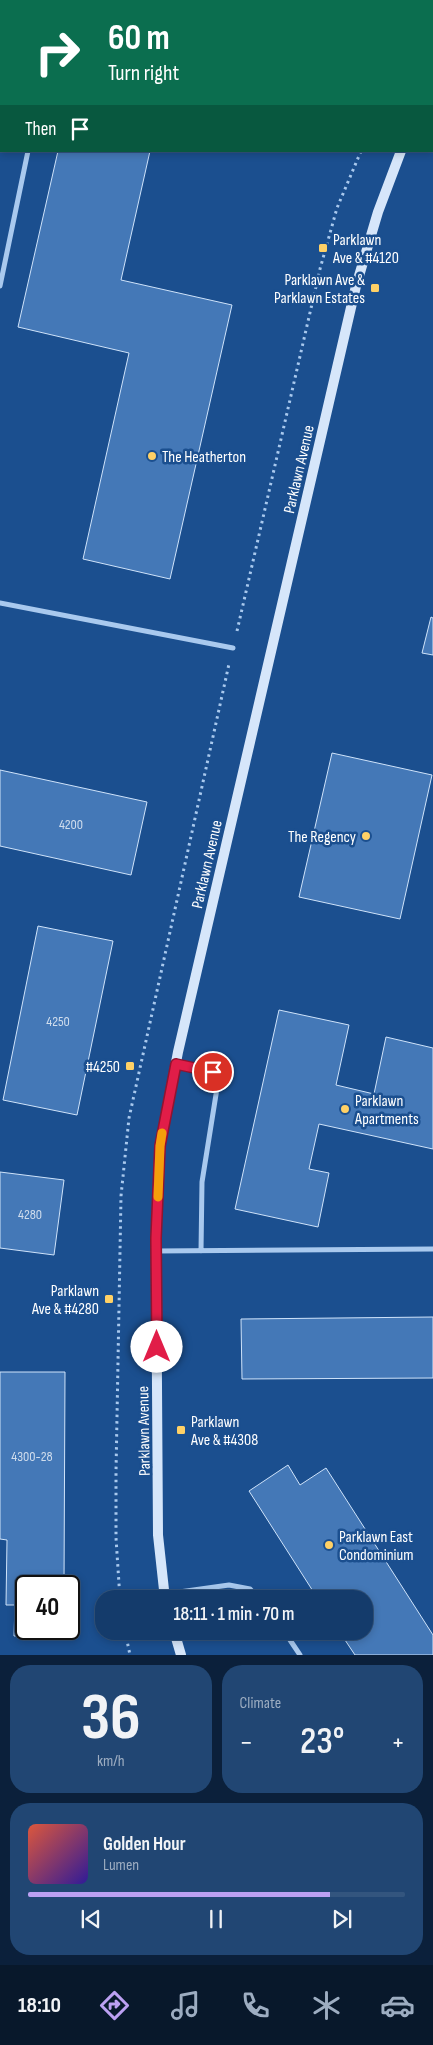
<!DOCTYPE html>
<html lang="en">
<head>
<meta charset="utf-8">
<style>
  :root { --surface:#143b6b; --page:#214673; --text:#f1f3f6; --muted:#9dadc1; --line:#33557e; --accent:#bca0f2 }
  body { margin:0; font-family:"Sofia Sans Condensed",sans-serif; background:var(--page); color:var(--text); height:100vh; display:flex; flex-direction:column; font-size:19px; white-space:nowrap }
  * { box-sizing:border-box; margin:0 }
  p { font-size:16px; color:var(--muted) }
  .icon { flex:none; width:28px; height:28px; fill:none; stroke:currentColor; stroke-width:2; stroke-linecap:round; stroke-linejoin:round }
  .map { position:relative; height:1655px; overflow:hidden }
  .details { display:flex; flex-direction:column; gap:10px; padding:10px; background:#0b203b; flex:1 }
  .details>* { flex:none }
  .banner { position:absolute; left:0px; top:0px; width:434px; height:152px; box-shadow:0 2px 8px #0003,0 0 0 1px var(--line); background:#0b6e4f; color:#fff; overflow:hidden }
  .speed { position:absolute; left:15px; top:1575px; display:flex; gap:10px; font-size:25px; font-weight:700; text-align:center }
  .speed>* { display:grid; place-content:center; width:65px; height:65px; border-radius:50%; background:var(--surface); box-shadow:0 2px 8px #0003,0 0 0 1px var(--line); line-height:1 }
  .speed .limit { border:2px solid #111; border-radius:8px; background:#fff; color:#111 }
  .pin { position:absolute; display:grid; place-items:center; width:42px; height:42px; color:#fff; margin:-21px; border:2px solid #fff; border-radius:50%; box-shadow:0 1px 5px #0007 }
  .me { position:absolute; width:55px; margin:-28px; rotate:0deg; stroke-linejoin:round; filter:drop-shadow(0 0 4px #0008) }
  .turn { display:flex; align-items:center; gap:18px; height:105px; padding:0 25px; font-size:22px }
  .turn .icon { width:65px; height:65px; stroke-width:2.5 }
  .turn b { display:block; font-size:35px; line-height:42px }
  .then { display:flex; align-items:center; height:48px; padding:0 25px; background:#0003; gap:10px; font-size:19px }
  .big { font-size:38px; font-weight:600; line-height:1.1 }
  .details .widget { flex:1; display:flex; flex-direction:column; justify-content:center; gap:8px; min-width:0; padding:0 18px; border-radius:20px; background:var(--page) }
  .details .dial { align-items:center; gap:0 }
  .dial b { font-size:65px; line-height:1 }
  .song { display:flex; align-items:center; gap:15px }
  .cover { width:60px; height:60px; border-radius:8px; background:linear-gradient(135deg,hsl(10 70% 55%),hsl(250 70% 35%)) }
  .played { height:5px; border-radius:2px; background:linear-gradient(90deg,var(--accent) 80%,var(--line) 80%) }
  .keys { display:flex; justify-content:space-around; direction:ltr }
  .heat { display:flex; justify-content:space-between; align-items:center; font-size:28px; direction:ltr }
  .details .tiles { flex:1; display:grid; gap:10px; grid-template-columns:1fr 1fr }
  .widget:last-child { grid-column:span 2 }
  .trip { position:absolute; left:95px; top:1590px; width:278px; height:50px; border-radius:20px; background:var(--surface); box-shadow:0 2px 8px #0003,0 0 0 1px var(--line); font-weight:600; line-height:50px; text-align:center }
  .tab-bar { display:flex; height:80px; justify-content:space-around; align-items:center; background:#08182b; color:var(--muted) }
  .tab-bar .icon { width:35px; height:35px }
  .tab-bar .selected { color:var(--accent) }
  .tab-bar b { font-size:22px; color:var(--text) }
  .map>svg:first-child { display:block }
</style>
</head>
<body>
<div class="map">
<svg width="433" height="1655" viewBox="0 0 433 1655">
  <rect width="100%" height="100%" fill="#1b4f8f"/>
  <path fill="#4478b7" stroke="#cfe3fa" d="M113,0h246l-246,1z
    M58,151h92l-29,129 111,25 -62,274 -87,-20 46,-206 -111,-26z
    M431,617l2,1v37l-11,-2z
    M332,753l100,22 -32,144 -101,-22z
    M0,770l147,32 -16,73 -131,-29z
    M38,926l75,15 -36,174 -74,-15z
    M279,1010l70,15 -13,60 38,9 12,-57 47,11v101l-114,-25 -10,45 20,4 -11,54 -83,-18z
    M0,1172l64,8 -10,75 -54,-7z
    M433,1317v61l-191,1 -1,-60z
    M0,1372h65l-1,214h-38v43h38v7h-50l1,-31h-9l1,-65 -7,-1z
    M288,1465l12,20 26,-17 107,167v20h-78l-16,-24h25v-32h-46l-69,-108z"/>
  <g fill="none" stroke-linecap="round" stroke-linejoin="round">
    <path stroke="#a9c9ee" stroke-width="3" stroke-dasharray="2.5 4" stroke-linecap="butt" d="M432,13l1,-1
      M237,631l83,-362 17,-61 24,-57
      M120,1599l-4,-61v-66l5,-276 8,-78 100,-454
      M125,1631l5,24"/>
    <path stroke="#a9c9ee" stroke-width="5" d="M59,1v-1
      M0,286l28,-135
      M0,603l233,45
      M176,1064l37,8 5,10 -16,100 -1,69
      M156,1251l277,-2
      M165,1594l64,-9 21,4 9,10
      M284,1631l16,24"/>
    <path stroke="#d6e6fa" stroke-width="10" d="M432,87l1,-1
      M165,1599l-7,-64 -2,-297 4,-92 18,-94 178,-766 22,-74 23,-61
      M174,1631l7,24"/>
  </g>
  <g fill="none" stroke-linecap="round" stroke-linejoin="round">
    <defs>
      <path id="route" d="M157,1347l-1,-109 4,-92 16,-82 37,8"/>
    </defs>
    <use href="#route" stroke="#92132f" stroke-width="12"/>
    <use href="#route" stroke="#e11d48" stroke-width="9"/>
    <path stroke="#f59e0b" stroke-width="9" d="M158,1197l2,-51 2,-13"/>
  </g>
  <g fill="#ffd166" stroke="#1b4f8f" stroke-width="2">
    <rect x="318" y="243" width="10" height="10" rx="2.5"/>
    <rect x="370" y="283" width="10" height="10" rx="2.5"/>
    <circle cx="152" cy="456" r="5"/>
    <circle cx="366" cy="836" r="5"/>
    <rect x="125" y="1061" width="10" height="10" rx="2.5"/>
    <circle cx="345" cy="1109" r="5"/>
    <rect x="104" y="1294" width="10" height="10" rx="2.5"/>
    <rect x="176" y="1425" width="10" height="10" rx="2.5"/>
    <circle cx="329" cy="1545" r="5"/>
  </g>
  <g text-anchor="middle" stroke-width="5" stroke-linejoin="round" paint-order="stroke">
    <g font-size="14" fill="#d0dded">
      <text x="71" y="829">4200</text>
      <text x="58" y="1026">4250</text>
      <text x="30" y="1219">4280</text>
      <text x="32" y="1461">4300-28</text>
    </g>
    <g font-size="16" fill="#fff" stroke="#1b4f8f" text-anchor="start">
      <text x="333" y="245">Parklawn<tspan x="333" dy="18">Ave &amp; #4120</tspan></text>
      <text x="365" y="285" text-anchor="end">Parklawn Ave &amp;<tspan x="365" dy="18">Parklawn Estates</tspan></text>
      <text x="162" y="462">The Heatherton</text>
      <text x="356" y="842" text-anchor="end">The Regency</text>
      <text x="120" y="1072" text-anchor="end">#4250</text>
      <text x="355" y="1106">Parklawn<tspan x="355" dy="18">Apartments</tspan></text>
      <text x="99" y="1296" text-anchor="end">Parklawn<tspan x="99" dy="18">Ave &amp; #4280</tspan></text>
      <text x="191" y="1427">Parklawn<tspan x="191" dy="18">Ave &amp; #4308</tspan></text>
      <text x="339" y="1542">Parklawn East<tspan x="339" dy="18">Condominium</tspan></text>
    </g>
    <g font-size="16" fill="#fff" stroke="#1b4f8f">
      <text transform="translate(298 469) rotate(-77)" y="6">Parklawn Avenue</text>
      <text transform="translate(206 864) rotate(-77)" y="6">Parklawn Avenue</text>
      <text transform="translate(143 1431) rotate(-91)" y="6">Parklawn Avenue</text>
    </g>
  </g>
</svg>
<div class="speed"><div class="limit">40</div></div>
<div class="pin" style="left:213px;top:1072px;background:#d93025"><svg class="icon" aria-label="arrive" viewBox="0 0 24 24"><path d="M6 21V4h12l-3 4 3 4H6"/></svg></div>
<svg class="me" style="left:157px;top:1347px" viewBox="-20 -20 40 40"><circle r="19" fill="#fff"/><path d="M0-13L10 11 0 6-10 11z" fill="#e11d48"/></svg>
<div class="trip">18:11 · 1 min · 70 m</div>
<div class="banner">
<div class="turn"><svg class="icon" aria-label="right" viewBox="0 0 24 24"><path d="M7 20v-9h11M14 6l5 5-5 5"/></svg><div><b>60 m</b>Turn right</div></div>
<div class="then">Then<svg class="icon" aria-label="arrive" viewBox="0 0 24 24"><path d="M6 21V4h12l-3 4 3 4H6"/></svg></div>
</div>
</div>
<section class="details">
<div class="tiles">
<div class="widget dial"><b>36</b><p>km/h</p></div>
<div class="widget"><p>Climate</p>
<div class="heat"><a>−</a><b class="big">23°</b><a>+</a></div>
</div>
<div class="widget">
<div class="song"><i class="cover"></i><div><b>Golden Hour</b><p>Lumen</p></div></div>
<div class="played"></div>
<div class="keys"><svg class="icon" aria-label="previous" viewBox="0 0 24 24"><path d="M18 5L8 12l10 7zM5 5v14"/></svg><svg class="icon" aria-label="pause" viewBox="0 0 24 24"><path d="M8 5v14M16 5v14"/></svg><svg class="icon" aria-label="next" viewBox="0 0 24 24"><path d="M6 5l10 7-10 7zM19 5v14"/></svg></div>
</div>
</div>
</section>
<nav class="tab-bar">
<b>18:10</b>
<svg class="icon selected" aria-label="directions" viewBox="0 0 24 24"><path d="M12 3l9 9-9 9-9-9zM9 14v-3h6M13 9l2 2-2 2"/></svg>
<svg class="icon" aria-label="music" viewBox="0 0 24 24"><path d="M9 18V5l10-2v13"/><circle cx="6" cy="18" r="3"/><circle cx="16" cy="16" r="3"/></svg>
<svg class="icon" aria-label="phone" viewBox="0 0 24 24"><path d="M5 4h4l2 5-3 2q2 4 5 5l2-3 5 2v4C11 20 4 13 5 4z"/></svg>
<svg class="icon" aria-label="climate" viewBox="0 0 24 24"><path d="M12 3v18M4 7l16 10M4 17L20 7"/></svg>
<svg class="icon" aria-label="car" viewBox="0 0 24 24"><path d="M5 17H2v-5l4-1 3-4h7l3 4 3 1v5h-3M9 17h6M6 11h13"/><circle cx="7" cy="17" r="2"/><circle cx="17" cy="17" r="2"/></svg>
</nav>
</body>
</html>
